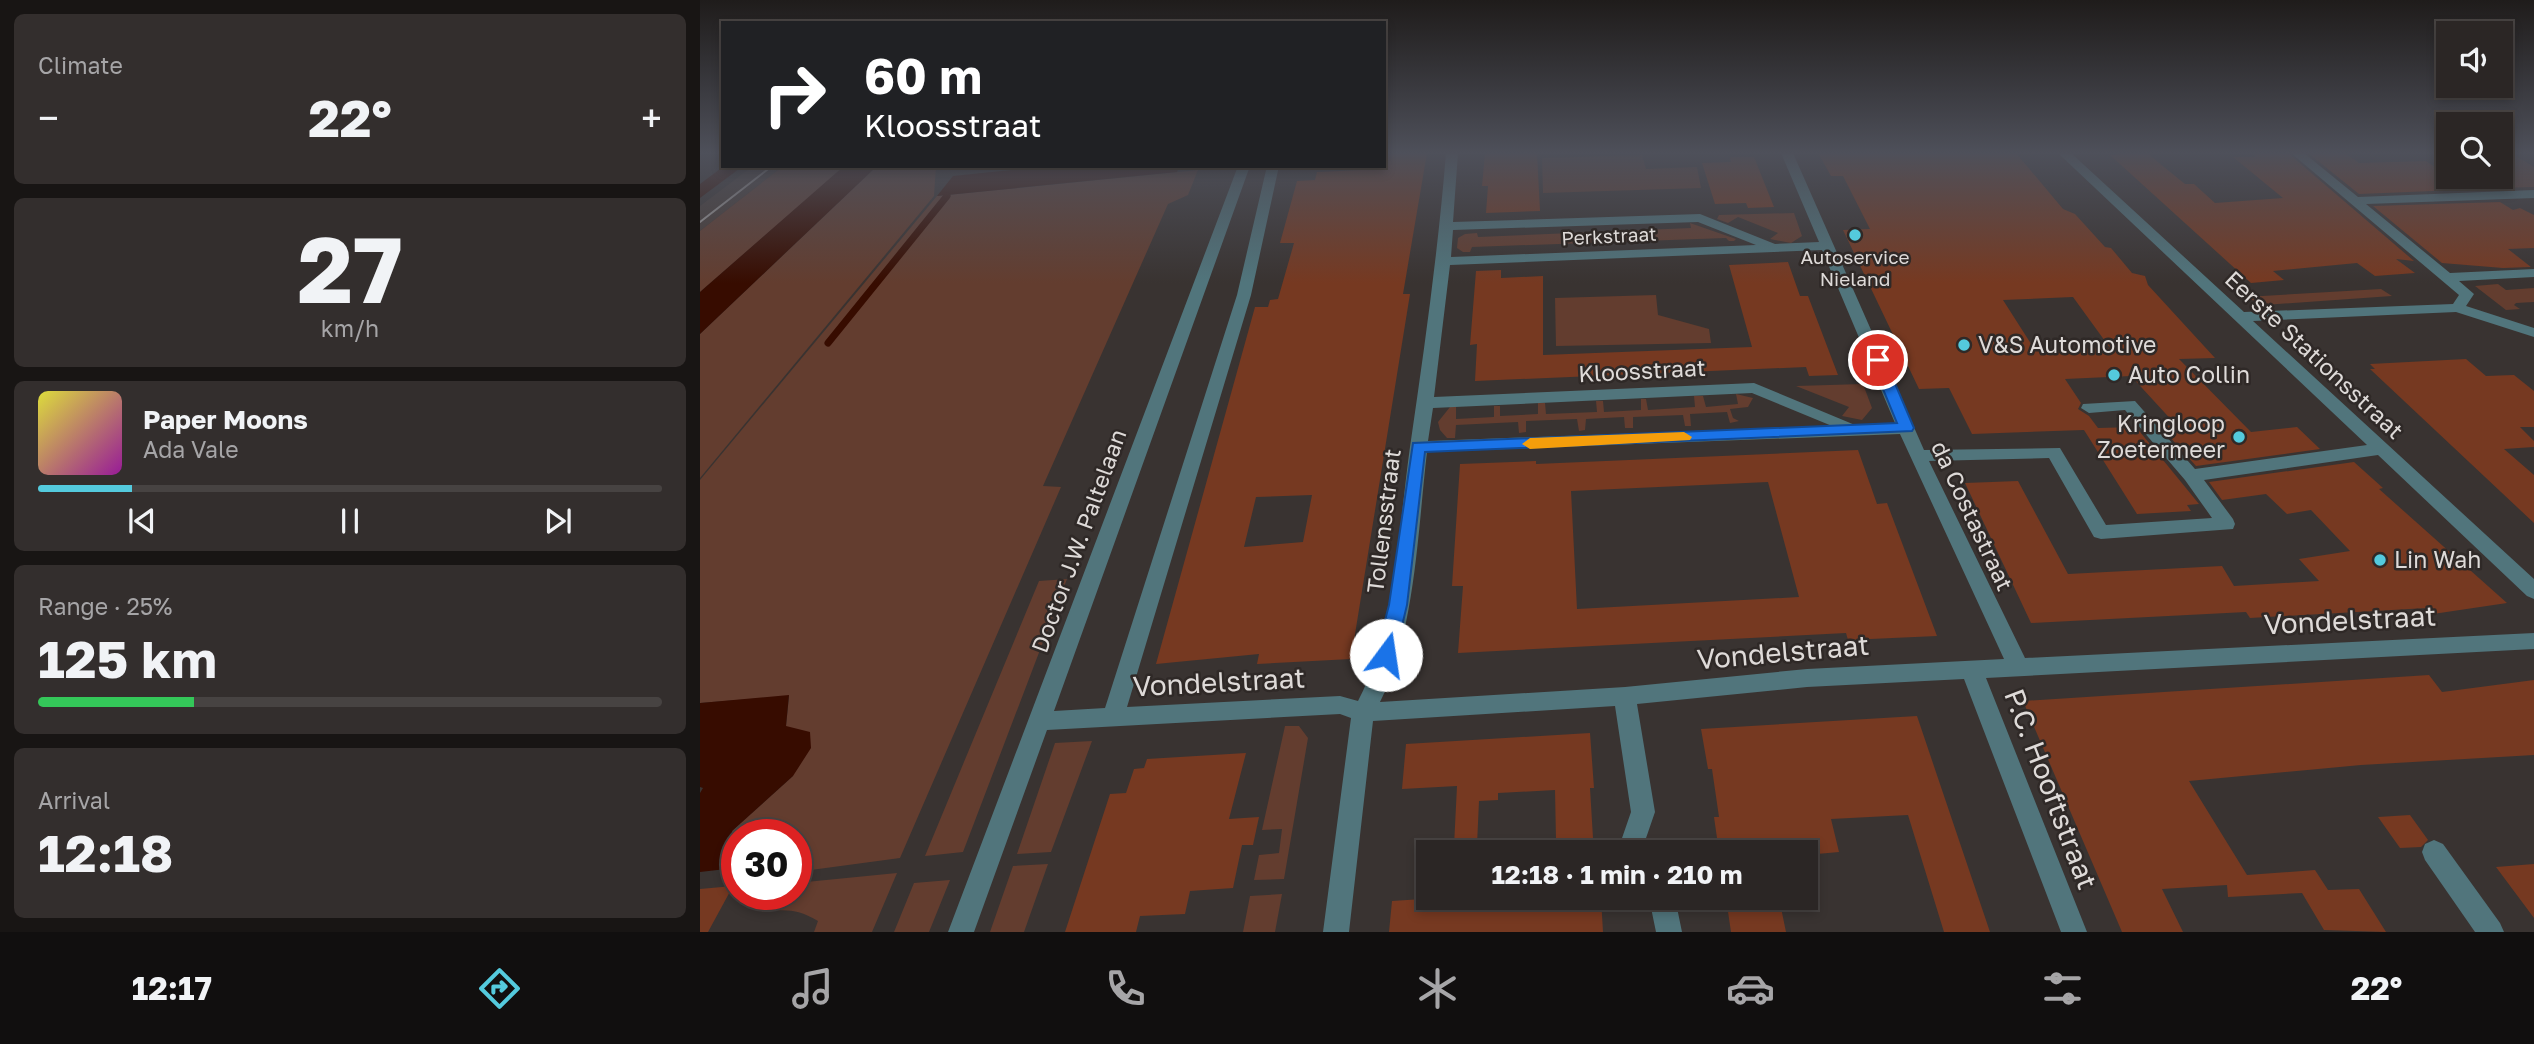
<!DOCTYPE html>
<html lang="en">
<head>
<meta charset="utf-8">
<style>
  :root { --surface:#2b2625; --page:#332e2d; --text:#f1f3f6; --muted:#a6a5a7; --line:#474342; --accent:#54cadd }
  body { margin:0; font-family:"Golos Text",sans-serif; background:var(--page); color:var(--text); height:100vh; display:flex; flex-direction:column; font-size:26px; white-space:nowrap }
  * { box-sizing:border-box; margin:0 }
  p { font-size:23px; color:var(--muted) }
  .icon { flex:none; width:38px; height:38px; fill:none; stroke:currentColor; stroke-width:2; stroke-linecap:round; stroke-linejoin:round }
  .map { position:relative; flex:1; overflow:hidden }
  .side { display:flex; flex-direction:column; gap:14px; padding:14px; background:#181514; width:700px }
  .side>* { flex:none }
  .banner { position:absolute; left:21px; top:21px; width:665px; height:147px; border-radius:0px; box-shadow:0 4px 10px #0003,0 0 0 2px var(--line); background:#202124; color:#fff; overflow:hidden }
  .controls { position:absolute; left:1736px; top:21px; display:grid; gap:14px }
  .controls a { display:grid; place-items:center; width:77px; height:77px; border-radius:0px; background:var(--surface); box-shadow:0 4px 10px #0003,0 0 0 2px var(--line); font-size:35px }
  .speed { position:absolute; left:21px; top:819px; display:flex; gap:14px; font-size:35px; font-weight:700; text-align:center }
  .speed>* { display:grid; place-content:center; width:91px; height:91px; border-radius:50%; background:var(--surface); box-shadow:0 4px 10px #0003,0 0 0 2px var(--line); line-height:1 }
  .speed .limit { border:10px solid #d22; background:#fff; color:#111 }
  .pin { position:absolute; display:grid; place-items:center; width:60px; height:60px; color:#fff; margin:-30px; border:4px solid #fff; border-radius:50%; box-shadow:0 2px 7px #0007 }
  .me { position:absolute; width:77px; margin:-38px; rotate:14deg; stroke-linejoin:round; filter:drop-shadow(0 0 5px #0008) }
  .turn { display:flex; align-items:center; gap:24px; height:147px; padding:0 28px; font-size:32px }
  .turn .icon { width:91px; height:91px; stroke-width:2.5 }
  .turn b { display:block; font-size:49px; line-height:60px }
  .big { font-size:52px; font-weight:700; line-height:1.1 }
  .side .tile { flex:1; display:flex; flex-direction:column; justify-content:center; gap:10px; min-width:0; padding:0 24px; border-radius:10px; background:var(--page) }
  .side .dial { align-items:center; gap:0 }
  .dial b { font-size:91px; line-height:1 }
  .song { display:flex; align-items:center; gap:21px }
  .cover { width:84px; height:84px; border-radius:10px; background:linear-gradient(135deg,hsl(60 70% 55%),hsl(300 70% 35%)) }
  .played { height:7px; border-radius:4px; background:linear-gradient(90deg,var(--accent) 15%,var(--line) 15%) }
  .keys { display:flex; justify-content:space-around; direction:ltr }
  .heat { display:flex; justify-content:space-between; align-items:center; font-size:38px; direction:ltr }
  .charge { height:10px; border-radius:5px; background:linear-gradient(90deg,#34c759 25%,var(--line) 0) }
  .trip { position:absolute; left:716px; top:840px; width:402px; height:70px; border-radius:0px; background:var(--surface); box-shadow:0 4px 10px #0003,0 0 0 2px var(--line); font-weight:700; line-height:70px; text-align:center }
  .tabs { display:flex; height:112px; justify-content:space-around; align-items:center; background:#110f0f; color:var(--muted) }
  .tabs .icon { width:49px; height:49px }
  .tabs .active { color:var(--accent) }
  .tabs b { font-size:32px; color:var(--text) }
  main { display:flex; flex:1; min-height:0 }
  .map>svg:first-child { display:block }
</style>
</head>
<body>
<main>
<section class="side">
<div class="tile"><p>Climate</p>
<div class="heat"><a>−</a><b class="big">22°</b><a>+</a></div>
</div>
<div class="tile dial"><b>27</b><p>km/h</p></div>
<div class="tile">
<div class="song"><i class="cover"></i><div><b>Paper Moons</b><p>Ada Vale</p></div></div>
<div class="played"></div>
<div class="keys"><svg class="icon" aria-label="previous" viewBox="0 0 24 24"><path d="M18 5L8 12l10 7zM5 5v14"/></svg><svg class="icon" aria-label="pause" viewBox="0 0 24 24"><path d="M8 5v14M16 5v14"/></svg><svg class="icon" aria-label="next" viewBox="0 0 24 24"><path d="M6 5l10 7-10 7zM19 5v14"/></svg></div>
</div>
<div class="tile"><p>Range · 25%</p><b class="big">125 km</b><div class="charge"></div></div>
<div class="tile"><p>Arrival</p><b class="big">12:18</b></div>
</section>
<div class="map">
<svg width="1834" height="932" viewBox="0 0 1834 932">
  <rect width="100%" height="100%" fill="#393331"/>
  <path fill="#483c37" d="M53,166h30l-83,65v-25z"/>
  <path fill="#633d2f" d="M1801,153h10l23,14v20l-38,1 -18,-11h23z
    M942,155l4,14 51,-2 4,21 -158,5 -1,-35z
    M83,166h62l-145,126v-61z
    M177,166h59l-2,30 -234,282v-144z
    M498,170l-10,25 -20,9 -125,282 18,1 -161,371 -104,14v-37h-59v20l-5,-24 61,-55 -7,-50 3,-30 -89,7v-223l237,-284z
    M1094,213l8,23 -11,7 -21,-4 8,-6 -40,-16 -10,6 -11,-4 2,-4z
    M990,223l46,16 -2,2h-5l-3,-3 -254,9 -2,5h-7l-6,-4 1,-10 7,-4 12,-1 1,4 213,-9z
    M1798,284l8,6 28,-2v14l-18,1 -2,2 6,4 -14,1 -31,-24z
    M1681,289l11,7 -128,9 -19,-8z
    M956,295l2,20 51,14 2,14 -155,3 -1,-48z
    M1163,384l9,24 -10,12 -20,-4 7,-9 -53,-21z
    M1036,394l17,4 -5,9 -18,2 3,9 6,3 -9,2 -3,-11 -37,2 1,12h-6l-2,-11 -50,2v11h-8l-1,-11 -38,2 -1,11 -6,1 -2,-12 -51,2v11l-7,1 -1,-11 -62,3 -1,13h-8l-7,-8 -2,-8 12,-15 6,-1v13l38,-2v-11h6v10l38,-2v-11h7l1,11 51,-2 -1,-11h7l1,11 37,-2v-11h5l2,11 47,-3 -1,-11h9l3,11 32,-3z
    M367,579l-104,273 -38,4 114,-275z
    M585,726h14l9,12 -24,141 -30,1 5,-25 20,-2 3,-24 -20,1z
    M392,741l-41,111 -34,2 38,-111z
    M348,864l-24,68h-34l23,-66z
    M197,873l-25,59h-58l4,-11c-20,-12 -33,-12 -56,-9l9,-18h25v-11z
    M250,880l-21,52h-35l20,-49z
    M582,894l-7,38h-32l7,-36z"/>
  <path fill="#370c00" d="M24,166h19l-43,32v-14z
    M144,166h33l-177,168v-42z
    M372,166h108l-3,6 -240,24 16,-20 76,-8 29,2z
    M89,695l-3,31 24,6 1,16 -18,28 -61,55 5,25 -11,13 -26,3v-79l3,-5 -3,-1v-84z"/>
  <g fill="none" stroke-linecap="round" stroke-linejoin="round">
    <path stroke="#370c00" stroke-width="7" d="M128,343l119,-147"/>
  </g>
  <path fill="#763921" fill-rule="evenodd" d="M684,153h43l-24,141h7l-59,365 -94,5 2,-10 -103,10 99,-357h13l2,-7 8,-1 16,-56h-14l17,-62 18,-1 2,-8 67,-3zM612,495l-9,47 -59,5 12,-50z
    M785,153h52l3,58 -54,2 2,-27h-6z
    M1118,153h198l47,56 12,5 30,33 6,1 21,25 13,3 3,9 67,73 -36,1 72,73 46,-5 23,22 -124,17 -36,-40 16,-1 -45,-49 -66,3 16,24 -3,6 11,7 9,12 38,-1 63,77 -12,1 4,6 -54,3 -53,-84 -112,4 -23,-46 -30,1 -76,-159 27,-1 -27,-53h-12zM1373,297l37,51 -75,2 -32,-50z
    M1447,153l33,27 5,4h9l21,19 68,-5 -50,-41h23l-4,-4h36l126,108 -18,-2 19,14 -40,3 -18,-13 -84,8 11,9 -33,3 -141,-128z
    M1608,153h37l14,10 67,-2 15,10h7v6h14l19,12 -122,5z
    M1030,157h24l20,50 -26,1 -2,-5 -31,1 -13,-41 29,-1z
    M1800,202l13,8 7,-2 14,7v33l-26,1 23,18 -28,1 -61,-5 -69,-57z
    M1088,262l12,34h8l30,79 -29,1 -3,-9 -331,14 2,-37 -7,1 6,-74 25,-1v8l42,-2v79l209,-8 -23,-82z
    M1766,359l20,17 28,-1 20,16v36h-14l14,14v6l-30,2 30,26v48l-164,-154h5l-5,-5z
    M1158,450l19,54 10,-1 50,133 -89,4 -2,-7 -388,20 5,-67h-11l8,-122 76,-3v3zM1068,482l31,115 -222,12 -6,-118z
    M1654,462l29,26 -4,1 128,114 -74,11 -6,-6 -177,10 -4,-6 -215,11 -66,-140 53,-2 50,93 154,-8 12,20 85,-5 -20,-22 51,-8 -39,-41 -24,4 -21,-20 -44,6 -13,-18z
    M1729,675l13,17 92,-12v75l-173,10 -172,16 58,94 68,-5 13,20 31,-1 27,43 -62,-2 -22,-37 -74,4 -1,-12 -65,4 21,43h-61l-99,-231z
    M1217,716l73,216h-46l-36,-117 -77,4 8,33 -33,3v-3h-87l-5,-35h5l-7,-48h-4l-7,-40z
    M890,733l4,55h-4l3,50 -37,2 -1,-50 -57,3v7l-19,1 -2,44 -23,1 3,-60 -55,3 4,-45z
    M546,753l-17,66 30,-2 -6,28h-11l-9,43 -43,3 -5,23 -45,2 -4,16h-71l45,-138 16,-1 8,-24 10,-1 3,-9z
    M1710,815l18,25 -7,7 -21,1 -22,-31z
    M1834,864v54l-38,-51z
    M33,886l-25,46h-8v-43z
    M738,898h163l2,34h-214l3,-31z
    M1026,898h53l7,34h-55z"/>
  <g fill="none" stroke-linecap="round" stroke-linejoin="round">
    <path fill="#51757c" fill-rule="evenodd" d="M746,153h12l-5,69 247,-8 75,30 44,-2 -38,-89h12l131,297 136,-2 46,77 106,-7 -27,-38 -60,-70 -36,3 -8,-5 2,-4 52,-3 60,68 172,-24 -309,-292h13l173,159 209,-8 6,-9 -168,-142h13l54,44 176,-7v8l-168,6 84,69 84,-4v8l-75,4 15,13 -8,12 68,22v9l-78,-25 -203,9 281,258v20l-7,-3 -149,-141 -174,25 29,39 2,5 -2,5 -132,10 -7,-2 -45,-79 -120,3 96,197 509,-25v16l-548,29 101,254h-26l-97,-253 -157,8 -170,17 18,108 -10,29 5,11h-24l-5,-11 10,-29 -16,-106 -242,15 -24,211h-26l28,-214 -11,-4 -293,16 -73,202h-26l290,-766h12l-196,545 51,-3 132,-413 30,-129h12l-28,129 -124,412 213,-11 18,5c37,-69 41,-176 52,-254 14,-96 28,-195 36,-294zM998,222l58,23 -305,12 2,-27zM1122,250l73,173 -40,2 -101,-42 -320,14 16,-132zM1052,393l80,33 -404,15 5,-33zM1200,434l104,225 -197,10 -182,18 -245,15c35,-68 38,-174 47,-250z
      M1734,840l9,4 57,79 4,9h-29l-50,-72 -3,-8 3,-8z
      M949,898h26l7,34h-26z"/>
    <path stroke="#a8a4a2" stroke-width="2" d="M0,222l72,-56"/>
  </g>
  <linearGradient id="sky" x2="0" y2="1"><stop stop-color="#1f1c1b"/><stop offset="0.54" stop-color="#4e505a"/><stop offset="1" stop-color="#4e505a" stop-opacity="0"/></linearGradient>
  <rect width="1834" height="283" fill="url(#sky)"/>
  <path fill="#1a73e8" stroke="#114b97" stroke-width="2" d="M1178,356l7,4 29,68 -2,3 -487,21 -18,153 -12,50 -3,5 -6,2 -7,-2 -3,-5 13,-50 24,-162 484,-20 -26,-63z"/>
  <path fill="#f59e0b" d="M984,432l8,5 -2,3 -160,9 -8,-5 8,-6z"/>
  <g fill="#54cadd" stroke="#2f2927" stroke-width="2.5">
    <circle cx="1155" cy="235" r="7"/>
    <circle cx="1264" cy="345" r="7"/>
    <circle cx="1414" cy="375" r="7"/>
    <circle cx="1539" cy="437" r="7"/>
    <circle cx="1680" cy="560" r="7"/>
  </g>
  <g text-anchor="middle" stroke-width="5" stroke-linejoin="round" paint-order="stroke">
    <g font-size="19" fill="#dedad8" stroke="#2f2927">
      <text transform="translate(909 236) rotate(-3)" y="7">Perkstraat</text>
    </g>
    <g font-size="19" fill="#dedad8" stroke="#2f2927">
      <text x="1155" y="264">Autoservice<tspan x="1155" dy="22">Nieland</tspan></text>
    </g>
    <g font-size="23" fill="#dedad8" stroke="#2f2927" text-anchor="start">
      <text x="1278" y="353">V&amp;S Automotive</text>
      <text x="1428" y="383">Auto Collin</text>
      <text x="1525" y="432" text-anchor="end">Kringloop<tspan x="1525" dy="26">Zoetermeer</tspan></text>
      <text x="1694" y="568">Lin Wah</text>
    </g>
    <g font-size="23" fill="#dedad8" stroke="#2f2927">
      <text transform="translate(1614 355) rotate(43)" y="8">Eerste Stationsstraat</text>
      <text transform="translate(942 371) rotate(-3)" y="8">Kloosstraat</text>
      <text transform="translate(1272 516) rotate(65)" y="8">da Costastraat</text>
      <text transform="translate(684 521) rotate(-83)" y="8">Tollensstraat</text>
      <text transform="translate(379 541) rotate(-70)" y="8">Doctor J.W. Paltelaan</text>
    </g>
    <g font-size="28" fill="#dedad8" stroke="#2f2927">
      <text transform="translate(1650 620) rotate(-3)" y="10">Vondelstraat</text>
      <text transform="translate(1083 652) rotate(-5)" y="10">Vondelstraat</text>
      <text transform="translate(519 682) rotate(-3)" y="10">Vondelstraat</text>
      <text transform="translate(1351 789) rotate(69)" y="10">P.C. Hooftstraat</text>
    </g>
  </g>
</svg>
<div class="controls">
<a><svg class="icon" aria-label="sound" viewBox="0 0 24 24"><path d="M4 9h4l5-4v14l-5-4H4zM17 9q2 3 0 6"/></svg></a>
<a><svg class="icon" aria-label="search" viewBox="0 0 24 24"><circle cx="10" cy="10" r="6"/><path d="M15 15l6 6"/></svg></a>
</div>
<div class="speed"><div class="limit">30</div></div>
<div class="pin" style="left:1178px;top:360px;background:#d93025"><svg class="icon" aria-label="arrive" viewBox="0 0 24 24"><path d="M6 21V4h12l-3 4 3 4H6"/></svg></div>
<svg class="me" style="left:686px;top:655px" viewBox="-20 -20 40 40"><circle r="19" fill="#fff"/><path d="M0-13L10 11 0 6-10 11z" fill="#1a73e8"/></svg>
<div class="trip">12:18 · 1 min · 210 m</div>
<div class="banner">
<div class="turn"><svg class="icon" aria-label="right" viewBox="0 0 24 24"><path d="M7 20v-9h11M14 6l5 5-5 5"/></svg><div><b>60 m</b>Kloosstraat</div></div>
</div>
</div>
</main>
<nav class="tabs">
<b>12:17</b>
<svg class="icon active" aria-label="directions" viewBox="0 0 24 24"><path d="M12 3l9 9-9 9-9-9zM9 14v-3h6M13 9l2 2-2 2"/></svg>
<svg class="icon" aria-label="music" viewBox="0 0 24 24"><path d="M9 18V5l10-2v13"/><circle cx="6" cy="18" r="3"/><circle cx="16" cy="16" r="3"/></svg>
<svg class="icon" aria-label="phone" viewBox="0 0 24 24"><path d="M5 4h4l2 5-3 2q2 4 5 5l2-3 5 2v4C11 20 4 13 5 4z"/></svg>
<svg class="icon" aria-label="climate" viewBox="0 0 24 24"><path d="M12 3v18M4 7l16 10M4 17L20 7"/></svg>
<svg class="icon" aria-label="car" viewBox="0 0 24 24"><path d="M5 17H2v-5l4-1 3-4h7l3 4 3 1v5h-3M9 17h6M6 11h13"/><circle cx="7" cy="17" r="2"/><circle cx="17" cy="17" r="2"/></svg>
<svg class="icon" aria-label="filters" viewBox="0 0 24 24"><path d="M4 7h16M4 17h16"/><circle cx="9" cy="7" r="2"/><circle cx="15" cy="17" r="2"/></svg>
<b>22°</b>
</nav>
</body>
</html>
